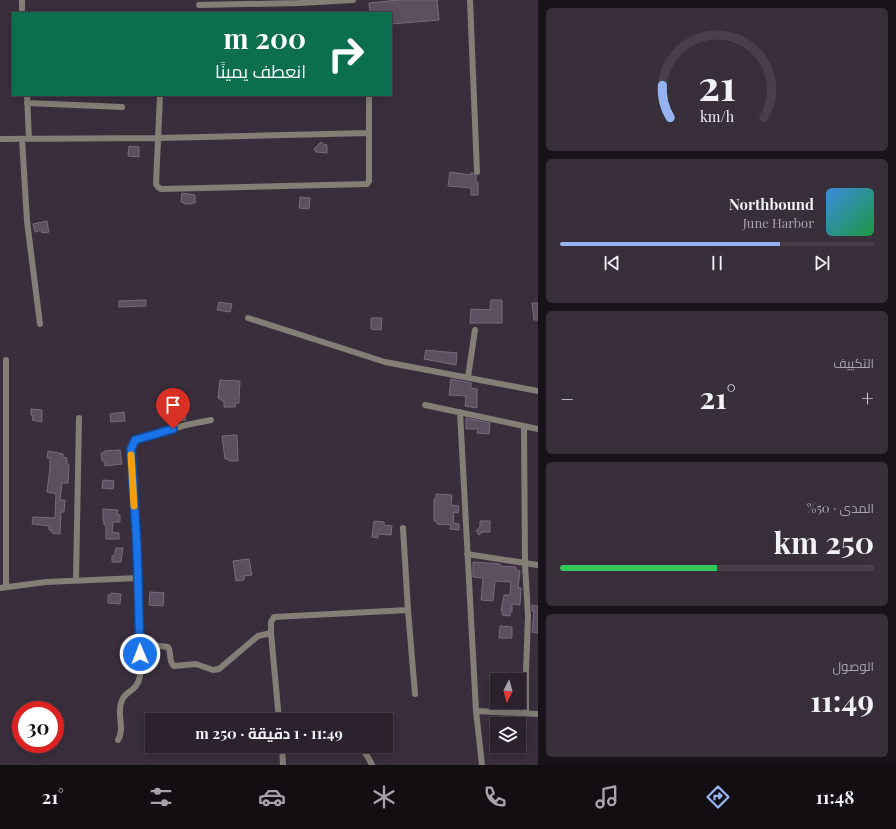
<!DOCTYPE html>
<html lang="ar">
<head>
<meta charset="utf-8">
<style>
  :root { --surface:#2c222e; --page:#382f3a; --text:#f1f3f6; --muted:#a6a4aa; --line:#483f4a; --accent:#95b2f1 }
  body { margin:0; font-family:"Playfair Display",Cairo,serif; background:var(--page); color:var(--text); direction:rtl; height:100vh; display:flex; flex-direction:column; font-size:15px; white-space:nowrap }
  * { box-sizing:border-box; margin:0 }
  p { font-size:13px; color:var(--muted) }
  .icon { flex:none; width:22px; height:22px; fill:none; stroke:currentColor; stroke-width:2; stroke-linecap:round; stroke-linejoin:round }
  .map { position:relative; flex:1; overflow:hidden; direction:ltr }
  .side { display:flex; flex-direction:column; gap:8px; padding:8px; background:#181319; width:358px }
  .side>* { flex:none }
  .guide { position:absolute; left:12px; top:12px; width:380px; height:84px; border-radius:0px; box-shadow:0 2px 10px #0003,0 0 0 1px var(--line); direction:rtl; background:#0b6e4f; color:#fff; overflow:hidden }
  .needle { width:26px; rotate:186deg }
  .tools { position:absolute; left:490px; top:673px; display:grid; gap:8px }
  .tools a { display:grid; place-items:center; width:36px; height:36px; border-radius:0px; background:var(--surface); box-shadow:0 2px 10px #0003,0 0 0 1px var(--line); font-size:20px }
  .speed { position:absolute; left:12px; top:701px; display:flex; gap:8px; font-size:20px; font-weight:700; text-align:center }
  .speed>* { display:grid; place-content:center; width:52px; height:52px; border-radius:50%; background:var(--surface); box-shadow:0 2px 10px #0003,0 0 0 1px var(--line); line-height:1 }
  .speed .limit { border:6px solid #d22; background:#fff; color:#111 }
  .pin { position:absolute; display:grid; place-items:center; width:34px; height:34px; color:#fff; margin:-41px -17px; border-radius:50% 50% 50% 0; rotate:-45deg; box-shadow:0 0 4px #0007 }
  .pin .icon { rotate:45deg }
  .me { position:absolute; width:44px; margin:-22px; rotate:359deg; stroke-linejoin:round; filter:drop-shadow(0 0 3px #0008) }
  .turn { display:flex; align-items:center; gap:14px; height:84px; padding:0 20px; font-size:18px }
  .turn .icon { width:52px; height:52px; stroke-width:2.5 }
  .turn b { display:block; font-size:28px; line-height:34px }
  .big { font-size:30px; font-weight:700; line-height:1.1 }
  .side .tile { flex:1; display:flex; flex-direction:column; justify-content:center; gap:6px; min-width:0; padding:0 14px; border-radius:6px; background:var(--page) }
  .side .dial { align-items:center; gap:0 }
  .dial svg { height:104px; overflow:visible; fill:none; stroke:var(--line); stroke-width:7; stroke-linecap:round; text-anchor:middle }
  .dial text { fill:var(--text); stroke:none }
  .song { display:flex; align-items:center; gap:12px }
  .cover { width:48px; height:48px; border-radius:6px; background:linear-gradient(135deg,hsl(210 70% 55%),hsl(140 70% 35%)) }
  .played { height:4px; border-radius:2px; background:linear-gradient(90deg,var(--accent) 70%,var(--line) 70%) }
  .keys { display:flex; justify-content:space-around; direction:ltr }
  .heat { display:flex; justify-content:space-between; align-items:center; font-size:22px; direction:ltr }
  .charge { height:6px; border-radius:3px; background:linear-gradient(90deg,#34c759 50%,var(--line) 0) }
  .trip { position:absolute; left:145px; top:713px; width:248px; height:40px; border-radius:0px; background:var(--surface); box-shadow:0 2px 10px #0003,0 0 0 1px var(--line); font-weight:700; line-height:40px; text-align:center; direction:rtl }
  .dock { display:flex; height:64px; justify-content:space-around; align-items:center; background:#120e12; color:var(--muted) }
  .dock .icon { width:28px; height:28px }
  .dock .current { color:var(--accent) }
  .dock b { font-size:18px; color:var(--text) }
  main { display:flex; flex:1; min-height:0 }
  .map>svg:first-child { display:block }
</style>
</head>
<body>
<main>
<section class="side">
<div class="tile dial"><svg viewBox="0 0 100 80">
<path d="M14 69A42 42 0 1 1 86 69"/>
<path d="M14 69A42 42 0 0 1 8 44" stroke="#95b2f1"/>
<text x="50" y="56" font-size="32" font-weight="700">21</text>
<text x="50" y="72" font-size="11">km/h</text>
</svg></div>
<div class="tile">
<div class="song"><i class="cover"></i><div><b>Northbound</b><p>June Harbor</p></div></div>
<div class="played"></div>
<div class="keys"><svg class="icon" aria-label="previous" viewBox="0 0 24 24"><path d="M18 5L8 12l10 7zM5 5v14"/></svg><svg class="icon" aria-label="pause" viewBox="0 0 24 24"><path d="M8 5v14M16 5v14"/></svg><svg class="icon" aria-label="next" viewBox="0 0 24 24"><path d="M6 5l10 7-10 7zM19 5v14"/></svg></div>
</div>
<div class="tile"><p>التكييف</p>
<div class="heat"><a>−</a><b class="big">21°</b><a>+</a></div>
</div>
<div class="tile"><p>المدى · 50%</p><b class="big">250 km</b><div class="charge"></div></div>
<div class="tile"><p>الوصول</p><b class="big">11:49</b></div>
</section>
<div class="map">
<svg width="538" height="765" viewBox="0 0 538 765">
  <rect width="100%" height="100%" fill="#3a2e3d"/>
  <path fill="#5c4f5f" stroke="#786b7c" d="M398,0h39l2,20 -48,4v-11h-21l-1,-10z
    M321,142l2,2 4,1v8l-11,-1 -2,-3z
    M129,146l10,1v10l-11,-1z
    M450,172l21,3v-2h2l3,3v6h2v13h-7v-7l-23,-2z
    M182,193l13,2v8h-4v1h-7v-2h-3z
    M300,197l10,1 -1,11 -10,-1z
    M47,221l2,11 -7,1 -1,-3 -6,2 -2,-8z
    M146,300v6l-27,1v-6z
    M491,300h11v23h-32l1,-14 19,1z
    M219,302l13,2 -2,8 -13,-2z
    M532,303h6v17h-4z
    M371,318h11l-1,12 -10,-1z
    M426,350l31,3 -1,12 -32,-6z
    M451,379l20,4v5l6,1v19l-12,-2 1,-10 -17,-1z
    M220,380l20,1 -1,18v4h-3l-1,4h-11v-5l-6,-4z
    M31,409l11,1v12l-10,-2 1,-4 -2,-1z
    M184,409l2,11 -8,1 -2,-11z
    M124,412l1,9 -14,1 -1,-8z
    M466,418l24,5 -1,11 -12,-1 1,-4h-12z
    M237,435l1,26h-9v-2h-4l-3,-23z
    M120,450l2,14 -17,2v-5h-3l-1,-8h3v-2z
    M48,451l15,3v3l4,1v6l2,1 -1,18h-6l-2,17h5l-1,12h-3l-1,22 -8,-1v-2l-3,-1v-4l-17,-2 1,-7 22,1 1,-24 -9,-2 3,-24v-10h-3z
    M103,480l11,1 -1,8 -11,-1z
    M436,494l16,1 -1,10 8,1 -1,7 -4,-1 -1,11 6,1v6l-9,-1 1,-4 -14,-1v-3h-3v-22h2z
    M103,509l15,1 -1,5h3v7h-7l-1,10 7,1v6h-13v-14h-2v-4h-1z
    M374,521l10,1v3l8,1 -1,9 -13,-1v4l-6,-1z
    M480,521h10v11h-8l-3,3 -3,-4 4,-4z
    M116,548h7l-2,14h-9v-6h2z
    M249,559l3,16 -8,1v4l-8,1 -3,-20z
    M473,562l27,2v2l16,1v3l4,1 -2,17h3l-1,17 -8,-1v8h-2v4l-8,-1 1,-4h-2l3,-16h6l1,-13 -16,-1 -2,20 -12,-1 2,-22 -10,-1z
    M150,592l14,1 -1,13 -14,-1z
    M111,593l10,1 -1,10 -12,-1v-8h3z
    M532,605l6,1v27l-6,-1 2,-21h1h-3z
    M500,626l12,1v11h-13z"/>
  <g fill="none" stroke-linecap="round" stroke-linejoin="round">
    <path stroke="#837f76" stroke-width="6" d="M22,0v13
      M470,0l7,172
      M199,5l101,-2 53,-3
      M27,95l2,44
      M160,95l-4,89 2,3 3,2 206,-5 2,-3v-86
      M27,103l95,4
      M0,139l159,-1 210,-5
      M22,139l5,82 13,103
      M248,318l137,44 153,29
      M6,360v227
      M468,377l7,-47
      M425,405l113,24
      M460,412l16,299 62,3
      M524,426l1,138 3,52 -2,56v42
      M403,528l5,82 7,84
      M467,554l71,11
      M76,580l3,-162
      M0,588l46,-6 92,-4 -7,-125 1,-7 3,-6 51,-15 25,-5
      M140,644l28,3c4,6 0,14 6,19l22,-2 17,6 6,-1 39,-33 13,-3
      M476,711l6,54
      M279,720l-8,-87v-11l3,-5 134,-7
      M118,740c7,-11 -1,-25 3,-37 3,-13 16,-10 19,-27l-2,-98
      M282,746l1,19
      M282,750l71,-3c12,2 14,8 19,18"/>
  </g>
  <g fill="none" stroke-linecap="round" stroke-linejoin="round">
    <defs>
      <path id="route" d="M140,654l-3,-107 -6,-98 4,-9 38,-11"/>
    </defs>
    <use href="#route" stroke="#114b97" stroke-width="10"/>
    <use href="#route" stroke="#1a73e8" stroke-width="7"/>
    <path stroke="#f59e0b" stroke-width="7" d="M131,455l3,51"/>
  </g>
</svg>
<div class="tools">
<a><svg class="needle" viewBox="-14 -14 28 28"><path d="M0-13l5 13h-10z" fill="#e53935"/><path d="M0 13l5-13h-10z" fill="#a6a4aa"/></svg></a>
<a><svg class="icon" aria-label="layers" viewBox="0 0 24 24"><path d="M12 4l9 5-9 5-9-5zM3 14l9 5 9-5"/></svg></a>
</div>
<div class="speed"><div class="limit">30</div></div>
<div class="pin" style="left:173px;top:429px;background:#d93025"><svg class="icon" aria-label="arrive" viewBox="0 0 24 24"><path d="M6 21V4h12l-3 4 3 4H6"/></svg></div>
<svg class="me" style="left:140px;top:654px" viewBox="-20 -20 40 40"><circle r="17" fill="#1a73e8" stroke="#fff" stroke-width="3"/><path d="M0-11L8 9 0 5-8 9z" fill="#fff"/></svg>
<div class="trip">11:49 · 1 دقيقة · 250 m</div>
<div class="guide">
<div class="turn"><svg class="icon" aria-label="right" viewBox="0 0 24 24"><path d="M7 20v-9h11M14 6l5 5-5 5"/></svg><div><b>200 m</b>انعطف يمينًا</div></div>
</div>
</div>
</main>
<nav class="dock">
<b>11:48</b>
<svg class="icon current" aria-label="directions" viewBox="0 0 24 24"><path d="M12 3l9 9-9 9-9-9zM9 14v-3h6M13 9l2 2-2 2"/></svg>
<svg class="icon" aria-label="music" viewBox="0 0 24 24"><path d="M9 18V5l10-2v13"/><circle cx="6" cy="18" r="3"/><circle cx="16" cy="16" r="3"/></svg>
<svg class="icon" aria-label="phone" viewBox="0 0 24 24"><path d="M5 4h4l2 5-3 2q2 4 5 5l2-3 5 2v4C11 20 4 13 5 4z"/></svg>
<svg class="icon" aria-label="climate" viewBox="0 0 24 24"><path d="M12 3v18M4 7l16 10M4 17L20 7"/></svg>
<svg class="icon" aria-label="car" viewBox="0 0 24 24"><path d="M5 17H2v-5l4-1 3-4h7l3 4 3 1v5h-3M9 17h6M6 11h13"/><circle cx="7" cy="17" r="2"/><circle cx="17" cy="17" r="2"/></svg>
<svg class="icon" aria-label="filters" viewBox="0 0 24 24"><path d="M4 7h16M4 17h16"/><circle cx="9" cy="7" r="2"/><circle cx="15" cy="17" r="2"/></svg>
<b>21°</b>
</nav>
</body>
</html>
